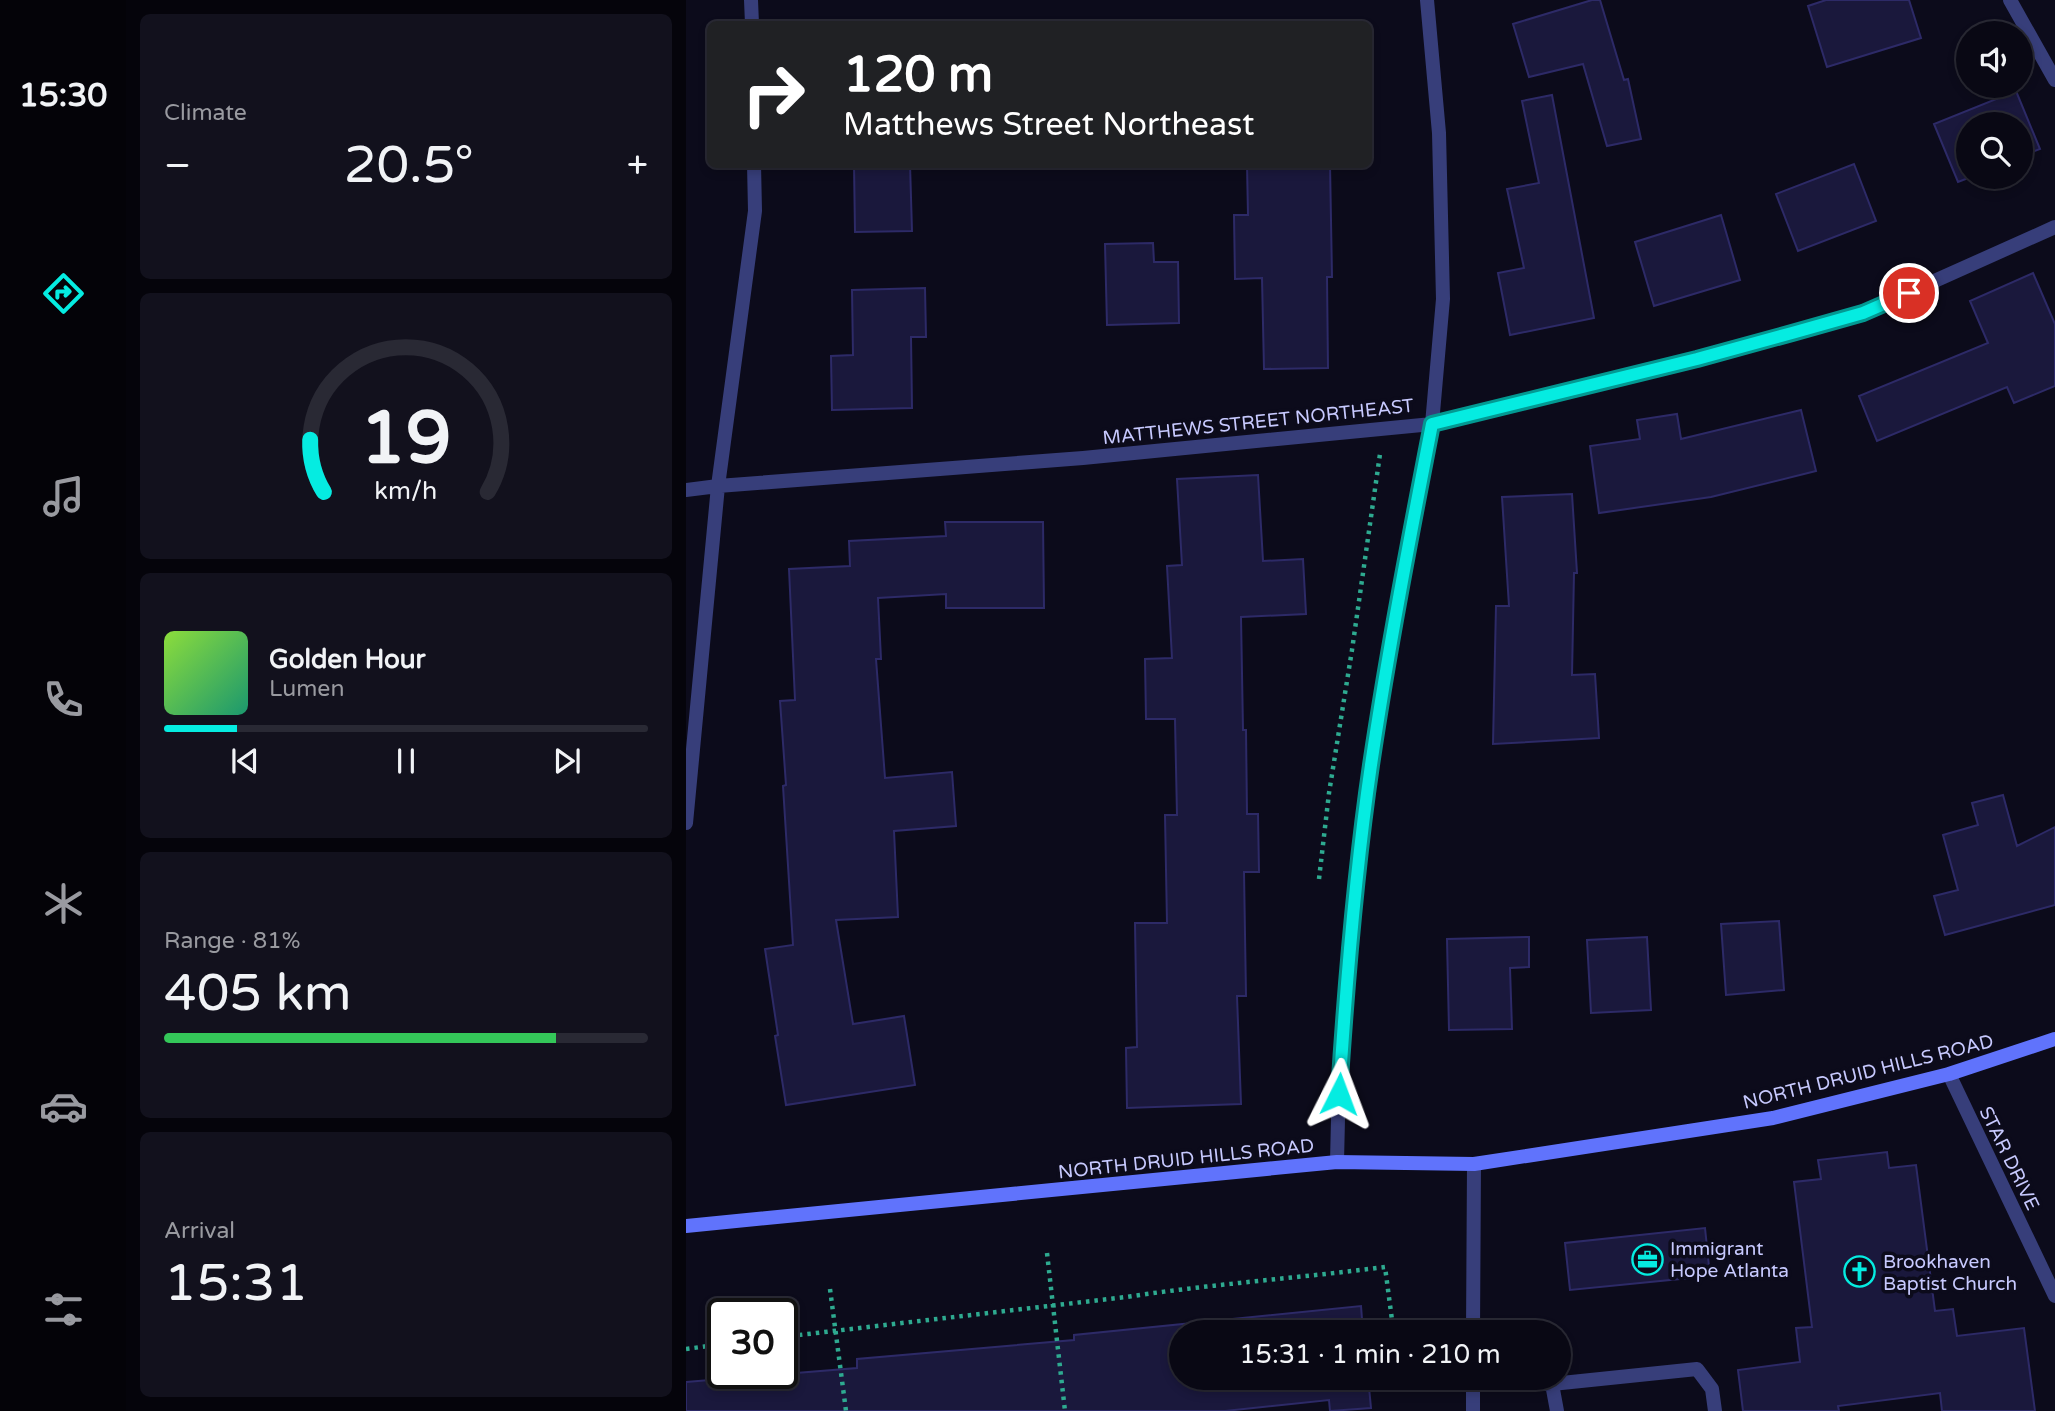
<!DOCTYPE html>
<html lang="en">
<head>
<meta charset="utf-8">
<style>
  :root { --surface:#090814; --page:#12111d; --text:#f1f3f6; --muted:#999aa0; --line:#292934; --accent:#05ece1 }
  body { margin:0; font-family:"Varela Round",sans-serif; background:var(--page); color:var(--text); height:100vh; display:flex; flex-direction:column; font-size:26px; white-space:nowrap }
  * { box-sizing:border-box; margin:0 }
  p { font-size:23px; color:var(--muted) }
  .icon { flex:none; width:38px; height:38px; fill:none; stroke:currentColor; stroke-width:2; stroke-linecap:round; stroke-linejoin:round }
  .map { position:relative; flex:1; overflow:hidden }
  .drawer { display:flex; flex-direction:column; gap:14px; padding:14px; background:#05040b; width:560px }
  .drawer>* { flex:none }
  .hud { position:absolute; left:21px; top:21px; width:665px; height:147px; border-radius:10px; box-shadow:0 4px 10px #0003,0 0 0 2px var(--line); background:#202124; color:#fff; overflow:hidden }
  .fabs { position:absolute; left:1270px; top:21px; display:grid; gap:14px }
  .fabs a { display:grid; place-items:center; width:77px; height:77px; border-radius:50%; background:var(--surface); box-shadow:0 4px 10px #0003,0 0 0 2px var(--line); font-size:35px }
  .speed { position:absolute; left:21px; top:1298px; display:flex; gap:14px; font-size:35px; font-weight:700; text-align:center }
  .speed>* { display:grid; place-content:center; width:91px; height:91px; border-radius:50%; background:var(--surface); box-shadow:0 4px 10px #0003,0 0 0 2px var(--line); line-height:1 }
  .speed .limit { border:4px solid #111; border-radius:10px; background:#fff; color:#111 }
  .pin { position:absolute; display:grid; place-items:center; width:60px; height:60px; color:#fff; margin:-30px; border:4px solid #fff; border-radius:50%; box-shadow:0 2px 7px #0007 }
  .me { position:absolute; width:77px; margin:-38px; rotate:3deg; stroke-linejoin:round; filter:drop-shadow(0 0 5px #0008) }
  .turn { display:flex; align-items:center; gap:24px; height:147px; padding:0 21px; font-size:32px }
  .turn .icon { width:91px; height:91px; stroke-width:2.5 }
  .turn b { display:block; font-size:49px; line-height:60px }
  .big { font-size:52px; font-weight:600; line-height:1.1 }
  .drawer .widget { flex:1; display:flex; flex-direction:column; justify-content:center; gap:10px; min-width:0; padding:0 24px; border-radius:10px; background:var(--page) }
  .drawer .dial { align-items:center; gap:0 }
  .dial svg { height:182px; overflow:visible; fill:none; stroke:var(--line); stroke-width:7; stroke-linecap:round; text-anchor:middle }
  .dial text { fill:var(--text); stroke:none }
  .song { display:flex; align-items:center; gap:21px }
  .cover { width:84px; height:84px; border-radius:10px; background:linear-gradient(135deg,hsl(90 70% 55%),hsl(160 70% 35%)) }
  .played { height:7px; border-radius:4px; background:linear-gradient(90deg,var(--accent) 15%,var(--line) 15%) }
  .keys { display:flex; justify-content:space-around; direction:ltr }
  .heat { display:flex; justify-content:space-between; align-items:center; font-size:38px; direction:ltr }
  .charge { height:10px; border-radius:5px; background:linear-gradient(90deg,#34c759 81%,var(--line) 0) }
  .trip { position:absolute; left:483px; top:1320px; width:402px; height:70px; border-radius:35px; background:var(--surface); box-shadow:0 4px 10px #0003,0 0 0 2px var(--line); font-weight:600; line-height:70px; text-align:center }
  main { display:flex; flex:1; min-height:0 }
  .tab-bar { display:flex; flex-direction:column; width:126px; justify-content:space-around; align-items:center; background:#040308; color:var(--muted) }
  .tab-bar .icon { width:49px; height:49px }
  .tab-bar .current { color:var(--accent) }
  .tab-bar b { font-size:32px; color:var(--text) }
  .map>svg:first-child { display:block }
</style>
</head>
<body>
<main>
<nav class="tab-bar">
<b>15:30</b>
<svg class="icon current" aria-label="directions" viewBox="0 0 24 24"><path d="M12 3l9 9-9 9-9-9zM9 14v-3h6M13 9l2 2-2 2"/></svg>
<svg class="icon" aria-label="music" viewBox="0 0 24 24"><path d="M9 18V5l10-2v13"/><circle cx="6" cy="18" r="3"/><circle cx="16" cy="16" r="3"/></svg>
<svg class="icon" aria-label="phone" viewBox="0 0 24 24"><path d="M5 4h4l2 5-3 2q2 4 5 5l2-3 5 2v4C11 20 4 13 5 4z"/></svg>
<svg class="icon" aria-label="climate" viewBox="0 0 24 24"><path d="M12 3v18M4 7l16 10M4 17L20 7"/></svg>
<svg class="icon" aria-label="car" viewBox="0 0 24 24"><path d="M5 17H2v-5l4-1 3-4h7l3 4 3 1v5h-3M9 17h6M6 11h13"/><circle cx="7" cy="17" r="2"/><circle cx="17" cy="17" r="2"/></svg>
<svg class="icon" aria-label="filters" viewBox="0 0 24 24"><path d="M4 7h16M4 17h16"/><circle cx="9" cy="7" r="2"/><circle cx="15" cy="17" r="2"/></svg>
</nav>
<section class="drawer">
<div class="widget"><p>Climate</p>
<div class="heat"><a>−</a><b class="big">20.5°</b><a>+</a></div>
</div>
<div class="widget dial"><svg viewBox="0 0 100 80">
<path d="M14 69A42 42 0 1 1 86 69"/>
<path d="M14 69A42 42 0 0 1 8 46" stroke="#05ece1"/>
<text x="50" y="56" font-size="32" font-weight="700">19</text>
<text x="50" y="72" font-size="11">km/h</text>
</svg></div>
<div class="widget">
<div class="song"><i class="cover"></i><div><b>Golden Hour</b><p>Lumen</p></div></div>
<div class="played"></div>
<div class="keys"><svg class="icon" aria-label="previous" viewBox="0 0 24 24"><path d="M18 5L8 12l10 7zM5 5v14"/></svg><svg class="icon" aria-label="pause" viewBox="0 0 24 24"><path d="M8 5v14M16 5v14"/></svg><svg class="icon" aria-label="next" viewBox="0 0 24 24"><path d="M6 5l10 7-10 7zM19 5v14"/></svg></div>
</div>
<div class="widget"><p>Range · 81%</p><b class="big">405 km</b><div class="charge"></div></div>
<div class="widget"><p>Arrival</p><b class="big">15:31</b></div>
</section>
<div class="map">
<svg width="1369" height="1411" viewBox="0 0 1369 1411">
  <rect width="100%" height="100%" fill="#0c0b1b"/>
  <path fill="#1a183c" stroke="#2d2a67" stroke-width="2" d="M906,0h8l24,80 4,-1 13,60 -34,7 -24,-82 -54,13 -16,-53z
    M1140,0h83l12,38 -94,29 -19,-61z
    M1330,91l24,58 -19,7v-32h-52v53h2l-13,5 -24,-58z
    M866,95l42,223 -84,17 -12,-62 26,-5 -17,-79 32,-6 -17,-82z
    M168,164h56l2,67 -57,1z
    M561,164h83l2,113h-5l1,91 -64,1 -2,-91 -27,1 -1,-64h14z
    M1168,164l22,57 -78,30 -22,-57z
    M1035,215l19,65 -86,26 -19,-64z
    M467,243l1,19h24l1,61 -72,2 -2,-81z
    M1347,273l22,51v62l-41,17 -7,-16 -130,54 -18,-45 129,-53 -18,-42z
    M239,288l1,49h-15l1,71 -80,2 -1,-54 22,-1 -1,-65z
    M1115,410l15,61 -105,26 -112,16 -9,-67 50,-7 -3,-19 40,-6 4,25z
    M572,475l5,86 40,-2 3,55 -65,3 2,113h3l1,84h11l1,58h-15l2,124h-9l4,108 -114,4 -1,-60 11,-1 -2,-124h32l-2,-108h12l-2,-96h-29l-1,-60 27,-1 -5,-92 15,-1 -5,-86z
    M886,494l5,79h-3l-2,102 23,-1 4,64 -106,6 3,-138h13l-7,-109z
    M259,522h98l1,86h-98v-14l-68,4 3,61h-5l9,119 67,-6 4,54 -62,5 4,86 -62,3 17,104 51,-8 11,69 -129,20 -11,-69 3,-1 -13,-86 28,-4 -10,-159 3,-1 -6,-84 15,-1 -6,-131 61,-3 -1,-25 97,-5z
    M1317,795l14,51 38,-19v78l-110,30 -11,-39 24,-6 -15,-55 35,-10 -6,-22z
    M1093,921l5,69 -58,5 -5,-71z
    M843,937v30l-19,1 2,61 -63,1 -2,-91z
    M961,937l4,73 -60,3 -4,-73z
    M1201,1152l2,16 27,-3 19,146 18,-2 4,27 67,-8 11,83h-93l-2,-18 -102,13 1,5h-96l-5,-41 62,-8 -4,-34 16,-1 -18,-145 27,-3 -3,-19z
    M1019,1228l5,48 -140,14 -5,-47z
    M675,1306l2,26h-182v45h187l3,31 -41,3 -1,-11 -104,11h-539v-29l171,-14v-9l217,-19v-5z"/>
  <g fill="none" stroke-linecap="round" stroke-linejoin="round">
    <path stroke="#2eaa90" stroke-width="4.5" stroke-dasharray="3.5 5" stroke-linecap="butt" d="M633,879l10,-86 23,-143 28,-196
      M361,1253l18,158
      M144,1289l16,122
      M96,1337l344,-40c86,-13 173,-19 259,-30l7,53 -4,12
      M0,1349l37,-5"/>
    <path stroke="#373e7a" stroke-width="14" d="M787,1384l29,-2 50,2 145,-15 15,20 3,22
      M866,1384l5,27"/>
    <path stroke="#373e7a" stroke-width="14" d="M65,0l1,24
      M1324,0l45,80
      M0,490l32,-4 365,-28 349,-34 265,-65 166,-46 192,-86
      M0,823l32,-337 37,-275 -1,-47
      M1263,1074l106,222
      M651,1162l1,-43 9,-149 24,-203 27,-167 34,-176 11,-125 -4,-166 -12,-133
      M787,1332l1,-168
      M787,1377v34"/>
    <path stroke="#6073fc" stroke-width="14" d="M0,1226l651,-64 137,2 299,-46 176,-44 106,-35"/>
  </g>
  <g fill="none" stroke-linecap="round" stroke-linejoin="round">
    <defs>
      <path id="route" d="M653,1094c7,-110 16,-220 32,-329 17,-114 39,-228 61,-341l265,-65 95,-26 71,-20 46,-20"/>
    </defs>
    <use href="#route" stroke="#039992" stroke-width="18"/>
    <use href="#route" stroke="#05ece1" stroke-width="12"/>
  </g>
  <defs>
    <symbol id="office-ring" viewBox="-11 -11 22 22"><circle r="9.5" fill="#0c0b1b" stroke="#05ece1" stroke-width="1.5"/><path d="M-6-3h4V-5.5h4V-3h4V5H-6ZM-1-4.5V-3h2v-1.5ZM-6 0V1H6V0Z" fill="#05ece1"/></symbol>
    <symbol id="church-ring" viewBox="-11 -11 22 22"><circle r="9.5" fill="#0c0b1b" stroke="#05ece1" stroke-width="1.5"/><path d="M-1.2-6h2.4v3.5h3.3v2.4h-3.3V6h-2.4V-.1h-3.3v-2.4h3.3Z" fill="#05ece1"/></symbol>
  </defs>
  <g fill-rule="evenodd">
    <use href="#office-ring" x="944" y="1242" width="35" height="35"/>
    <use href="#church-ring" x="1156" y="1254" width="35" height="35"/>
  </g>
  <g text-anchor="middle" stroke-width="7" stroke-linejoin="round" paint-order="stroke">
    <g font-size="19" fill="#c7c9fe" stroke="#0c0b1b">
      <text transform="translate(572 421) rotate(-6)" y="7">MATTHEWS STREET NORTHEAST</text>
      <text transform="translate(1182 1071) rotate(-14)" y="7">NORTH DRUID HILLS ROAD</text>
      <text transform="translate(500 1158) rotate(-6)" y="7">NORTH DRUID HILLS ROAD</text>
      <text transform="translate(1324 1158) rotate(64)" y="7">STAR DRIVE</text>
    </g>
    <g font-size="19" fill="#c7c9fe" stroke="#0c0b1b" text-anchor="start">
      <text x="984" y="1255">Immigrant<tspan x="984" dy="22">Hope Atlanta</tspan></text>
      <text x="1197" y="1268">Brookhaven<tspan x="1197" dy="22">Baptist Church</tspan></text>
    </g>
  </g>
</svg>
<div class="fabs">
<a><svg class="icon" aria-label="sound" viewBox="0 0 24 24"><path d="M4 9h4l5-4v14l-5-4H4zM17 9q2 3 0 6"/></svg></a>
<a><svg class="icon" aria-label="search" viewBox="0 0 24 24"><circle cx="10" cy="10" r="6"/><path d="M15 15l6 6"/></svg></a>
</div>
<div class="speed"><div class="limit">30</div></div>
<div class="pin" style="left:1223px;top:293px;background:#d93025"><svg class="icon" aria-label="arrive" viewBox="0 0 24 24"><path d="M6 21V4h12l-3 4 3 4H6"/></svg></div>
<svg class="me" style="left:653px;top:1094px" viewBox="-20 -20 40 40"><path d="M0-17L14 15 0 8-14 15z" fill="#05ece1" stroke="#fff" stroke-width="4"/></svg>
<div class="trip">15:31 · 1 min · 210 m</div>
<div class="hud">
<div class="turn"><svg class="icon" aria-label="right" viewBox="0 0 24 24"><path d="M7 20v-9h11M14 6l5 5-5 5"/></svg><div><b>120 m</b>Matthews Street Northeast</div></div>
</div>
</div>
</main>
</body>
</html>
